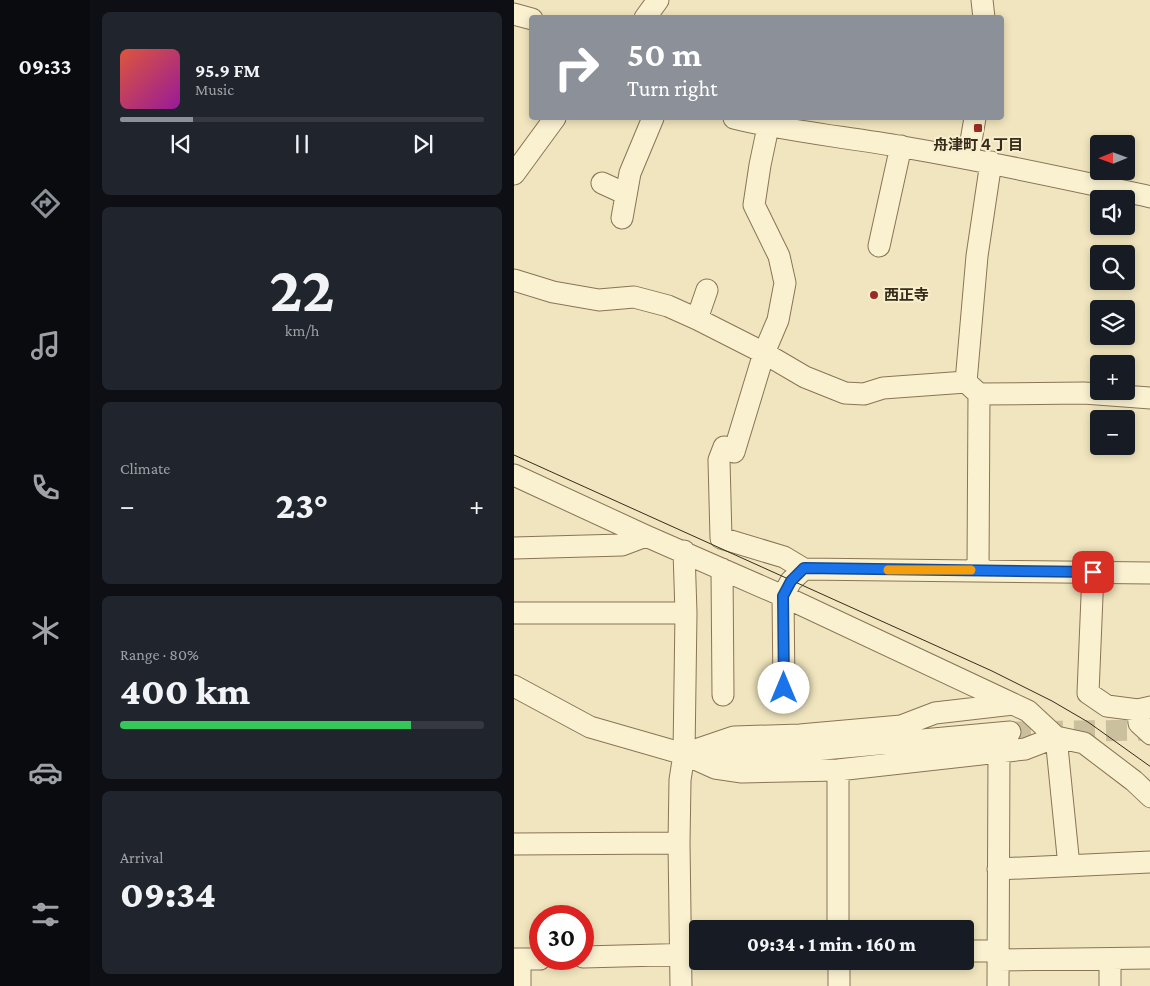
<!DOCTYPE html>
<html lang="en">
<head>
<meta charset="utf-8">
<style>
  :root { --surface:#171b24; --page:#20242c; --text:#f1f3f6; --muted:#9ea1a6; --line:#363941; --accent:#8c9099 }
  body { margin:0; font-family:"Crimson Pro","Noto Sans JP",serif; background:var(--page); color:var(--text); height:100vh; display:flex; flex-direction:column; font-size:19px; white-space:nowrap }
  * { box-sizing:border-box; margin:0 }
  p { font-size:16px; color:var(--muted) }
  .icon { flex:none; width:28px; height:28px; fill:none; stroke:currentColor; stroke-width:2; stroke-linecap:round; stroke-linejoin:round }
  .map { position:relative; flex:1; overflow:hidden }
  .side { display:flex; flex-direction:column; gap:12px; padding:12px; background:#0d0f14; width:424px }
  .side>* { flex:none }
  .hud { position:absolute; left:15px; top:15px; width:475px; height:105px; border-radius:5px; box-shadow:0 2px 8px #0003; background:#8c9099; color:#fff; overflow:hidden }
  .needle { width:32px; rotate:269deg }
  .controls { position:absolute; left:576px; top:135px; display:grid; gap:10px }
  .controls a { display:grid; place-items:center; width:45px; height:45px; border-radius:5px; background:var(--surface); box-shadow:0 2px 8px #0003; font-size:25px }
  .speed { position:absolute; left:15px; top:905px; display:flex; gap:10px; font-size:25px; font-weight:700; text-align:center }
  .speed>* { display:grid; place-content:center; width:65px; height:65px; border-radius:50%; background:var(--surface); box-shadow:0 2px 8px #0003; line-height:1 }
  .speed .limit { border:8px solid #d22; background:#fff; color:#111 }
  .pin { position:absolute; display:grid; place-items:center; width:42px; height:42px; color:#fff; margin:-21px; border-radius:10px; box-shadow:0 2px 8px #0006 }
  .me { position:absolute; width:55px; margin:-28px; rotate:0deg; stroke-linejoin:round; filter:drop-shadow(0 0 4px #0008) }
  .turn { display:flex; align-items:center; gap:18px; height:105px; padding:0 15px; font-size:22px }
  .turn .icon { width:65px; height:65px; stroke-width:2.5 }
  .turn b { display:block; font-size:35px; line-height:42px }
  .big { font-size:38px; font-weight:800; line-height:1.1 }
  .side .widget { flex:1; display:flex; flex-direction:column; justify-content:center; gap:8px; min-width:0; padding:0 18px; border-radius:8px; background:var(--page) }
  .side .dial { align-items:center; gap:0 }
  .dial b { font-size:65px; line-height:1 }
  .song { display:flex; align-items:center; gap:15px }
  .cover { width:60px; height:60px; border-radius:8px; background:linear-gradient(135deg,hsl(10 70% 55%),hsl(300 70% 35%)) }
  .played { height:5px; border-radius:2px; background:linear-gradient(90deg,var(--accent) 20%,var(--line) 20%) }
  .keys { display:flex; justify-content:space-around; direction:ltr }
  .heat { display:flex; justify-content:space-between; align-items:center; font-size:28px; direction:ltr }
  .charge { height:8px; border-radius:4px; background:linear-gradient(90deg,#34c759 80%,var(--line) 0) }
  .trip { position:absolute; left:175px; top:920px; width:285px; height:50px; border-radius:5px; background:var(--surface); box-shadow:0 2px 8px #0003; font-weight:800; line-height:50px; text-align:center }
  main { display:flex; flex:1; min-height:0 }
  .tab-bar { display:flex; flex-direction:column; width:90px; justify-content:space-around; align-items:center; background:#090b0e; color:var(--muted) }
  .tab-bar .icon { width:35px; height:35px }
  .tab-bar .active { color:var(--accent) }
  .tab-bar b { font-size:22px; color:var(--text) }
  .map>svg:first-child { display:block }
</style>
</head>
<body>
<main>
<nav class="tab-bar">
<b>09:33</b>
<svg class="icon active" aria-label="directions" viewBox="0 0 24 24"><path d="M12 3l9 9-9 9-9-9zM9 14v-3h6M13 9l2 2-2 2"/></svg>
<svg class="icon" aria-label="music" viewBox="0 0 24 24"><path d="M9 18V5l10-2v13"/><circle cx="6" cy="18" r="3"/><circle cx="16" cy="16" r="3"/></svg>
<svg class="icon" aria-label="phone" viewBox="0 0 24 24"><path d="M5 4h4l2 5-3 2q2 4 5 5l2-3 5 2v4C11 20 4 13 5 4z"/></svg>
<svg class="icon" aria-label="climate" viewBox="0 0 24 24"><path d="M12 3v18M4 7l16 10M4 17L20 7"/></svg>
<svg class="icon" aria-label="car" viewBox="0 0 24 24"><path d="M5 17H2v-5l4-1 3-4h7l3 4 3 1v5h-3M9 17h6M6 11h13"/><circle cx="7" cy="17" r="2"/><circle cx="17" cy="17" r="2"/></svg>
<svg class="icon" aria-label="filters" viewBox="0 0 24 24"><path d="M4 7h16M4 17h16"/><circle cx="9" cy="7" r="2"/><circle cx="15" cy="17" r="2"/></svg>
</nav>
<section class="side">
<div class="widget">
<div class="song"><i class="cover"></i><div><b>95.9 FM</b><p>Music</p></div></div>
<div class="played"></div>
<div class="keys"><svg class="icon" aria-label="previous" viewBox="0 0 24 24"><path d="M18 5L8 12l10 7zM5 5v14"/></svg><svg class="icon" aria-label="pause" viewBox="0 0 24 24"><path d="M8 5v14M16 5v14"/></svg><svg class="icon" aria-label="next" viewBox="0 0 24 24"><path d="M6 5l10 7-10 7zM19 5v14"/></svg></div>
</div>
<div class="widget dial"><b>22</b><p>km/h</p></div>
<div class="widget"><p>Climate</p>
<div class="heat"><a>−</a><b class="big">23°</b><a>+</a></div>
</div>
<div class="widget"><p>Range · 80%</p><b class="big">400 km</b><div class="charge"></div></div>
<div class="widget"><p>Arrival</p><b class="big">09:34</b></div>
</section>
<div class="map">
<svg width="637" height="986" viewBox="0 0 637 986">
  <rect width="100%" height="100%" fill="#f0e5be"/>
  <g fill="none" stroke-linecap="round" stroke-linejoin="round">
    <path stroke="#cbc09d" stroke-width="21" stroke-dasharray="21 11" stroke-linecap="butt" d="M496,732l141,-2"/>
    <defs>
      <path id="minor" d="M468,0l2,18
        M0,14l18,5
        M131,18l13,-18
        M220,118c56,14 113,19 169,29 83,14 165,32 248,50
        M254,127l-8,38 -6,40 25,51 6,27 -7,37 -14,33 -30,99 -10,-5 -5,13 2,78 63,19 20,12
        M454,158l7,-40
        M0,174l41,-56
        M88,183l24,11
        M108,218l8,-45 23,-55
        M365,246l22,-100
        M0,280l39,12 46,8 35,-3 34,9 29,13 67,34 41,24 40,16 19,1 19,-6 83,-6
        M183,319l10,-29
        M465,394l105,-1 67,5
        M0,475l132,61 137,60 245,115 28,26 28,6 50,38 17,16
        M0,548l108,-3 24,-9
        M208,569l1,126
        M464,570l1,-176 -13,-12 11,-126 14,-94
        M579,572l-5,121 19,13 31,4 13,-3
        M0,613h172
        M0,686l76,41 94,27 31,14 27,4 96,-2 161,-18 26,-3 31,-12 13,129
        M270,688l-1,-92 8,-15 13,-12 347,4
        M624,710l1,13 12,11
        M170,754l50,-17 66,-2 101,-9 34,-13 78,-9
        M188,754h67l241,-22
        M324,770v159
        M0,844l165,-1
        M484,869l153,-7
        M451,951h33
        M69,957l115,-3
        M0,959h26
        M6,959v27
        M596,959v27
        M484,960l153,-2
        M325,961v25
        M167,986l-2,-143 1,-63 4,-26 2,-141 -2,-62
        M484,986l1,-234"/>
    </defs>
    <use href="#minor" stroke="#887556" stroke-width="23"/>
    <use href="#minor" stroke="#faf1d1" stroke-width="21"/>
    <path stroke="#372b1b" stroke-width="1" d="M0,455l478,216 60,30 36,21 63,45"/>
  </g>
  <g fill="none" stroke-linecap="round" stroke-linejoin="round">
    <defs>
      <path id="route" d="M270,688l-1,-92 8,-15 13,-13 289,4"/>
    </defs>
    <use href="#route" stroke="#114b97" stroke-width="12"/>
    <use href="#route" stroke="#1a73e8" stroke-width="9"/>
    <path stroke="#f59e0b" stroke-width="9" d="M374,570h83"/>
  </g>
  <g fill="#9a2c23" stroke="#f7eecd" stroke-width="2">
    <rect x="459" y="123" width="10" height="10" rx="2.5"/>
    <circle cx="360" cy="295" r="5"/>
  </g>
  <g text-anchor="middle" stroke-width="4" stroke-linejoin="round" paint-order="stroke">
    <g font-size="15" font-weight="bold" fill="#372b1b" stroke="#f7eecd">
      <text x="464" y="150">舟津町４丁目</text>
      <text x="370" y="300" text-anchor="start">西正寺</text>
    </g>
  </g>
</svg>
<div class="controls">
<a><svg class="needle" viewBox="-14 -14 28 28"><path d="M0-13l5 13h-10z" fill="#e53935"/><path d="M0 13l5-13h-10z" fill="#9ea1a6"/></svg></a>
<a><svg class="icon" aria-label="sound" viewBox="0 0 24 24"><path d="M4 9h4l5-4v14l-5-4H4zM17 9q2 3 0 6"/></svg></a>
<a><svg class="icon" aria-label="search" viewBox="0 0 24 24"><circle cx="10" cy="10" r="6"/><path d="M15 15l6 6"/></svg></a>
<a><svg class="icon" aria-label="layers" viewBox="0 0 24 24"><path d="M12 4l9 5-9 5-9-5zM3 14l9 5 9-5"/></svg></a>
<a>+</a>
<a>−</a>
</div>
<div class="speed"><div class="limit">30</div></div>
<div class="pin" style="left:579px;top:572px;background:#d93025"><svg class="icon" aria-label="arrive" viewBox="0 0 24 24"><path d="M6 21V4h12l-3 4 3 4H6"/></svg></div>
<svg class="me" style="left:270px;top:688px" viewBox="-20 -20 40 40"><circle r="19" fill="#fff"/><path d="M0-13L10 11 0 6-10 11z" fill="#1a73e8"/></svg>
<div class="trip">09:34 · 1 min · 160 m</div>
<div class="hud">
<div class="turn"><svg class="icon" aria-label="right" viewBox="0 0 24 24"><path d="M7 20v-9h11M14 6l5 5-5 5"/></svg><div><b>50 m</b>Turn right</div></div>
</div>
</div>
</main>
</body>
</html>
